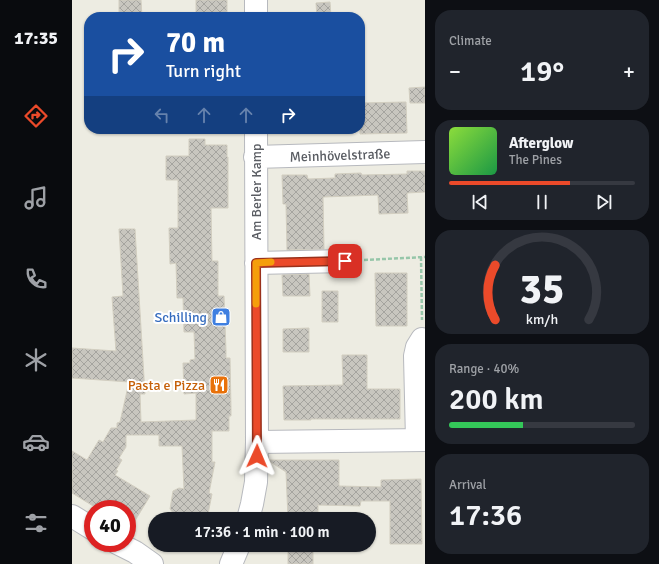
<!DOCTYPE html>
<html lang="en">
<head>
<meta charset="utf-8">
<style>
  :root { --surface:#171b24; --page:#20242c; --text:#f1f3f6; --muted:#9ea1a6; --line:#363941; --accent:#eb4a2a }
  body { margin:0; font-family:Signika,sans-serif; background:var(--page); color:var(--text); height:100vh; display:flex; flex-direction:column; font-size:15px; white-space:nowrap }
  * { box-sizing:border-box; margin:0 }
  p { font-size:13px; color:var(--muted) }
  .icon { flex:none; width:22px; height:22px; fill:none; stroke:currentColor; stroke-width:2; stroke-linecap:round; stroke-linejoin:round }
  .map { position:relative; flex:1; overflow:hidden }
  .sheet { display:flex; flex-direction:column; gap:10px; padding:10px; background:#0d0f14; width:234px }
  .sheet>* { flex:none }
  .guide { position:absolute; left:12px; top:12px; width:281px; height:122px; border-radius:16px; box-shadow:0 1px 3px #0004; background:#1a4fa0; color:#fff; overflow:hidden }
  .speed { position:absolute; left:12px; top:500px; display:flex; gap:8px; font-size:20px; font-weight:700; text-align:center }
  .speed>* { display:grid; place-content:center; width:52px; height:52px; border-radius:50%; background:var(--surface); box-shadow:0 1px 3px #0004; line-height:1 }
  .speed .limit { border:6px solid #d22; background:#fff; color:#111 }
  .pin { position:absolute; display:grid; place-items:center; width:34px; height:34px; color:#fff; margin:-17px; border-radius:8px; box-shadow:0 2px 6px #0006 }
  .me { position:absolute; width:44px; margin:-22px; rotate:1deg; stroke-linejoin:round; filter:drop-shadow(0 0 3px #0008) }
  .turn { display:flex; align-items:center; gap:14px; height:84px; padding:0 16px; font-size:18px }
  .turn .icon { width:52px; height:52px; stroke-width:2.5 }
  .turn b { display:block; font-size:28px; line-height:34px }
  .lanes { display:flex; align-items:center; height:38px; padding:0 16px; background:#0003; justify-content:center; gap:20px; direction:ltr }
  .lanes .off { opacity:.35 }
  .big { font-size:30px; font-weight:600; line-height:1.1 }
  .sheet .tile { flex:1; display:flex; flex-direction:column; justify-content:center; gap:6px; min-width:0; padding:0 14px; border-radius:16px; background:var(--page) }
  .sheet .dial { align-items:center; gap:0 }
  .dial svg { height:104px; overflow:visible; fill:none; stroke:var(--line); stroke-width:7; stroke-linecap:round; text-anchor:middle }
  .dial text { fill:var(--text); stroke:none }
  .song { display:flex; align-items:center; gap:12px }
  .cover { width:48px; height:48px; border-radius:6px; background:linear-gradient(135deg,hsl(90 70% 55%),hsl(140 70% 35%)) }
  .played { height:4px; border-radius:2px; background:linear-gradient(90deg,var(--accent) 65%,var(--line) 65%) }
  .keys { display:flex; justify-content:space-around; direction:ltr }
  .heat { display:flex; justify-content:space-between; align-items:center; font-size:22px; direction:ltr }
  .charge { height:6px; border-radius:3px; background:linear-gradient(90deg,#34c759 40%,var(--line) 0) }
  .trip { position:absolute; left:76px; top:512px; width:228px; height:40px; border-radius:20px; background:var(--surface); box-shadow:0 1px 3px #0004; font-weight:600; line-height:40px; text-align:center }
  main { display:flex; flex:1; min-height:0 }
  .dock { display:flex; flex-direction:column; width:72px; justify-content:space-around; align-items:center; background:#090b0e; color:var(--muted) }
  .dock .icon { width:28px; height:28px }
  .dock .selected { color:var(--accent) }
  .dock b { font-size:18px; color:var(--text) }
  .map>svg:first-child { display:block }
</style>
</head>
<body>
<main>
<nav class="dock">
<b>17:35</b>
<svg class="icon selected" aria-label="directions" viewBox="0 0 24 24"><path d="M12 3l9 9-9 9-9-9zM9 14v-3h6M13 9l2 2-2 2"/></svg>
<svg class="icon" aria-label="music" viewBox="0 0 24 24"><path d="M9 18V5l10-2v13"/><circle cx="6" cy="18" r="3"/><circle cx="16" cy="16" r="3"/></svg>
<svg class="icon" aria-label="phone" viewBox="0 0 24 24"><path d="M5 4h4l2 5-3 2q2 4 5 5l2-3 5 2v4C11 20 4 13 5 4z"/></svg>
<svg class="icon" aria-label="climate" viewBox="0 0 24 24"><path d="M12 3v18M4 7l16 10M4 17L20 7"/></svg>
<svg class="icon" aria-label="car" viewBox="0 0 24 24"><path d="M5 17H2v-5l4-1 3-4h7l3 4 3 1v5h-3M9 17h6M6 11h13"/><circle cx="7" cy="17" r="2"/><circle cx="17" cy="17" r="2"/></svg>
<svg class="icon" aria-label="filters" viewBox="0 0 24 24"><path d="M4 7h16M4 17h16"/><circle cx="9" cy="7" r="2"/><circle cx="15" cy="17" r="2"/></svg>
</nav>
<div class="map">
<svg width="353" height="564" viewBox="0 0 353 564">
  <defs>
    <pattern id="building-cross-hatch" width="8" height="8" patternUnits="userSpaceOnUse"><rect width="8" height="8" fill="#c8c6bf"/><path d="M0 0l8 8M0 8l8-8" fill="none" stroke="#a5a49f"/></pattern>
  </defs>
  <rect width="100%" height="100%" fill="#edece2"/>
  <path fill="url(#building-cross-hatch)" stroke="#d2cec0" d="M47,0h22l1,17h-23z
    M124,0h31v17h-31z
    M258,2l1,15h-14l-1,-14z
    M353,87v16h-15l-1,-15z
    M334,102l1,31 -47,1v-31z
    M117,139h16v6h22v12h1v51h-17l1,53h6v35h6l2,55v7h4l1,51v7h-2v15h-17v31h3l-6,31 3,1 -5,25h-29l1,-4 -5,-1 -4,-5 3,-18 6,-3 5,1 -2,-43h-23v-11h-33v12l-7,11 3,2 -6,10 2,1 -3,4 35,21 -23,38v-25h-29l-26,-16v-42l15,9 12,-20 4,2 8,-14h6v-5l3,-1 9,-40 -57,-4v-30l44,3 -4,-54 11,-1 -4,-67h16l10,165h-5l1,28 55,-2v-27l-12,1 -1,-31h7v-3l5,-1 -1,-27h-10l-1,-34h-6l-1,-35 -6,1 -1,-36h9v-48h-12v-24h23z
    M335,171h18v21l-18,1 1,20 -29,1 -1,-19 -55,2 1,52 -37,1 -1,-46h-3l-1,-29h25l1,4 27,-1v-4l26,-1 1,2 45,-1z
    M303,273h32v53h-31z
    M237,274l1,22h-27l-1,-21z
    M250,291h16v31h-16z
    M237,328v24h-26v-23z
    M270,355h25v34h33v30h-89v1h-27l-1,-34 60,-1z
    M197,460h70v26l42,1v-7l40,-1 1,65h-32v-43h-29l-1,5 -42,-1v14h-30l-2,-47 -17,-11z
    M216,549l25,1v14h-25z"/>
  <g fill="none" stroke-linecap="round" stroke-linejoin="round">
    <defs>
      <path id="minor" d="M184,17v-17
        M183,157l170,-5
        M184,263l89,-2
        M345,440l-2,-84 2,-9 5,-8
        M185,442l168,-2
        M0,516l21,13
        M176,519l4,-15 4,-22 1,-40 -1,-313
        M45,543l18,9 17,12
        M159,564l8,-19"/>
    </defs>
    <use href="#minor" stroke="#b7b9be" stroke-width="24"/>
    <path stroke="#96c6a9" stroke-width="2.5" stroke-dasharray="4 2" stroke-linecap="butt" d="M349,257l1,63
      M292,260l61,-3"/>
    <use href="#minor" stroke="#fff" stroke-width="22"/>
  </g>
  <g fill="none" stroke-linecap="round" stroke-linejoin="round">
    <defs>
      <path id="route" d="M185,456l-1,-193 89,-2"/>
    </defs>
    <use href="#route" stroke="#99301b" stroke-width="10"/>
    <use href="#route" stroke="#eb4a2a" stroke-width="7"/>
    <path stroke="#f59e0b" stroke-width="7" d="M184,304v-41l15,-1"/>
  </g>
  <defs>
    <symbol id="shop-square" viewBox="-11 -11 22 22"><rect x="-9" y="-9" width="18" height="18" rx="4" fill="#3f7fe0" stroke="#fff"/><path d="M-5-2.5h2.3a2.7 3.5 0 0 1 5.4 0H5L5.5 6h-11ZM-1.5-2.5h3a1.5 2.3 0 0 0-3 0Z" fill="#fff"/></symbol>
    <symbol id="restaurant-square" viewBox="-11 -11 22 22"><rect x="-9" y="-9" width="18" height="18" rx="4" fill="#e8710a" stroke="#fff"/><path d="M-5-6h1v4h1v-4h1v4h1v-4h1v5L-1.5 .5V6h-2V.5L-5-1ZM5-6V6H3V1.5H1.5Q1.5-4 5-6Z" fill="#fff"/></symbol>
  </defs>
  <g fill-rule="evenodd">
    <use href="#shop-square" x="138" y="306" width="22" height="22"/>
    <use href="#restaurant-square" x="136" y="374" width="22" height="22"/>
  </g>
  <g text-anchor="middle" stroke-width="4" stroke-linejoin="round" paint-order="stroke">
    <g font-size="14" fill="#5a5d63" stroke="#fff">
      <text transform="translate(268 155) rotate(-2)" y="5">Meinhövelstraße</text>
      <text transform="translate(184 192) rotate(-90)" y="5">Am Berler Kamp</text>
    </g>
    <g font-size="14" fill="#366cbe" stroke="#fff" text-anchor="end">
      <text x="135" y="322">Schilling</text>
    </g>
    <g font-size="14" fill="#c56008" stroke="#fff" text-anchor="end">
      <text x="133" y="390">Pasta e Pizza</text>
    </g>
  </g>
</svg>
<div class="speed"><div class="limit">40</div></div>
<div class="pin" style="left:273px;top:261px;background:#d93025"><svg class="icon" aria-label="arrive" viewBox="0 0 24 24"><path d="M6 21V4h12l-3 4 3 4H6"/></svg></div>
<svg class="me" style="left:185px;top:456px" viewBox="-20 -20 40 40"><path d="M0-17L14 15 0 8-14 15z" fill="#eb4a2a" stroke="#fff" stroke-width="4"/></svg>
<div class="trip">17:36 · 1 min · 100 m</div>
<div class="guide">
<div class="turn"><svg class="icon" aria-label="right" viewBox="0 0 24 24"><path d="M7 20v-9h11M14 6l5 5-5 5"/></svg><div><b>70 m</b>Turn right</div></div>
<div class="lanes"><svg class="icon off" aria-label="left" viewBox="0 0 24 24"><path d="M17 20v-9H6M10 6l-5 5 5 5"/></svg><svg class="icon off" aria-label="ahead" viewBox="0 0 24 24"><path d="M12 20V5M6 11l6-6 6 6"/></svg><svg class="icon off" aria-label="ahead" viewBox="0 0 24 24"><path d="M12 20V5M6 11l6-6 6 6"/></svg><svg class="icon" aria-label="right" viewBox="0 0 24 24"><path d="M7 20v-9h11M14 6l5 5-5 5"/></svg></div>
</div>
</div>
<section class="sheet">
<div class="tile"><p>Climate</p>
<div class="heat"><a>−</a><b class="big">19°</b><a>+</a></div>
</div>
<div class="tile">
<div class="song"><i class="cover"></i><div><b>Afterglow</b><p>The Pines</p></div></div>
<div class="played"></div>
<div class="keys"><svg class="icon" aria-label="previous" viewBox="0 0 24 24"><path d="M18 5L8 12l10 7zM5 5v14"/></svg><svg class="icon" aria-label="pause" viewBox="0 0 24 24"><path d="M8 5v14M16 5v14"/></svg><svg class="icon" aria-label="next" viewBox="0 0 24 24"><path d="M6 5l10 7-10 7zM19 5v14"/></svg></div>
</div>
<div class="tile dial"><svg viewBox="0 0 100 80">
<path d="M14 69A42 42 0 1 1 86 69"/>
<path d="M14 69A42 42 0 0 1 14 27" stroke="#eb4a2a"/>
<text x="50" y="56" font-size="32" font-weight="700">35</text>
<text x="50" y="72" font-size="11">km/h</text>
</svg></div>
<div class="tile"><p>Range · 40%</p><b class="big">200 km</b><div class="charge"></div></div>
<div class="tile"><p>Arrival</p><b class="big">17:36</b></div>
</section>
</main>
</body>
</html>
